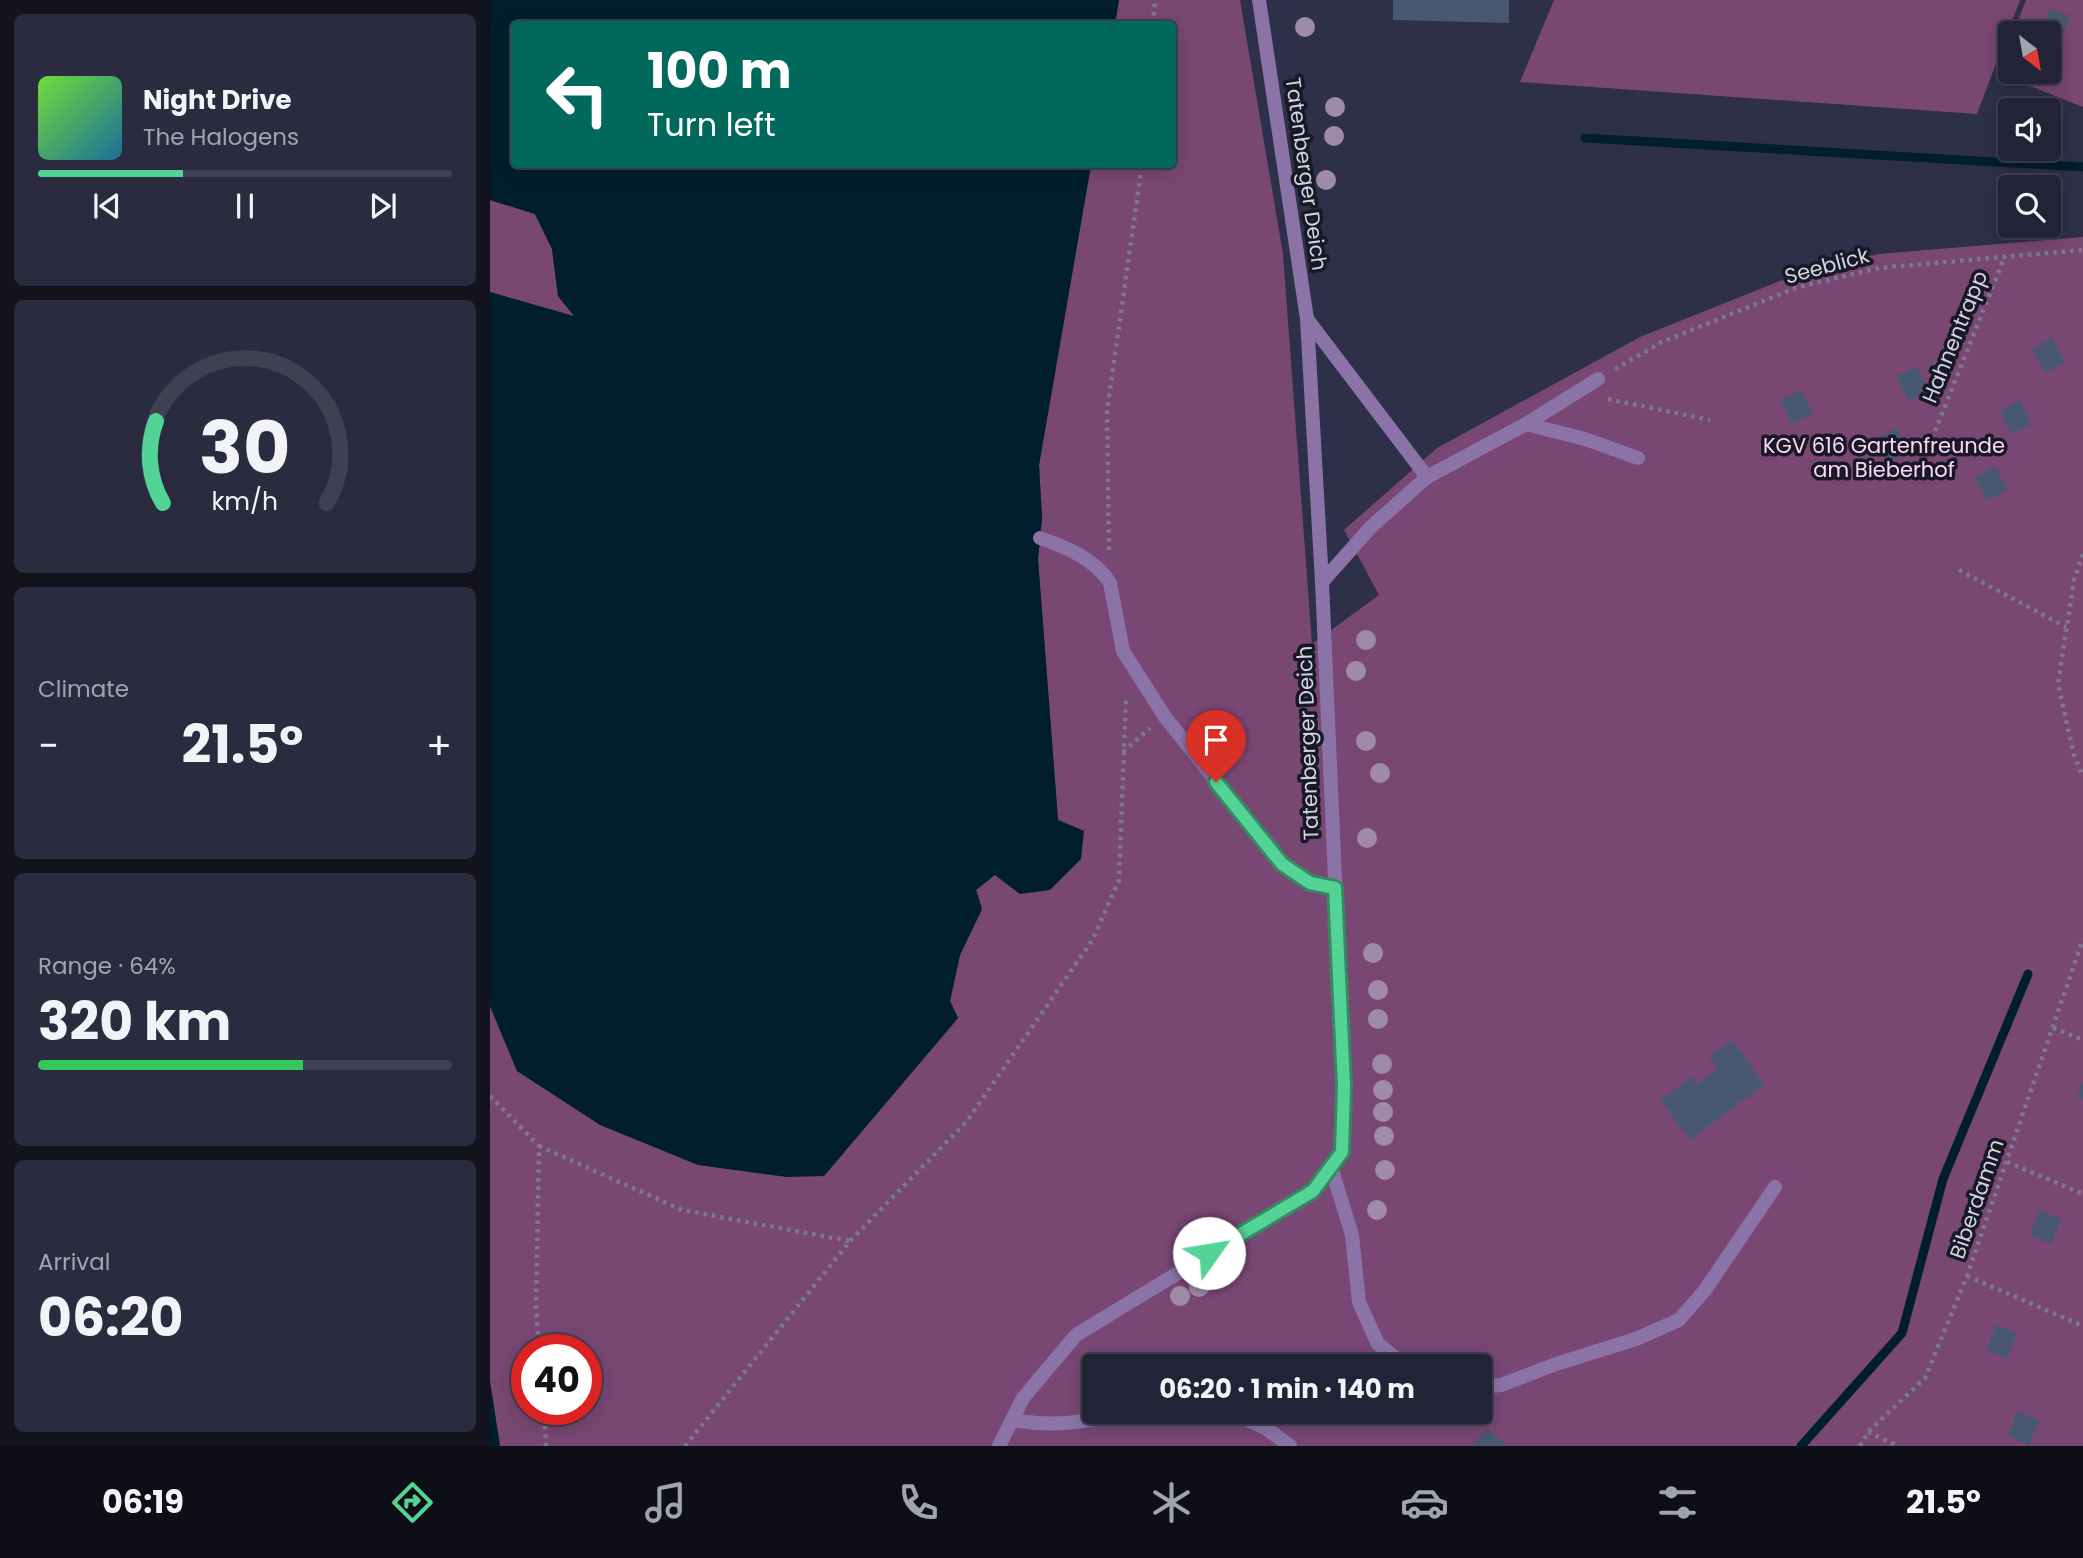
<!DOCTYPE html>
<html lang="en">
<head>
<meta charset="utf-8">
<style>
  :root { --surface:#222337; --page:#2a2b3f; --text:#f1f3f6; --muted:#a2a4ad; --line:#3f4052; --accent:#53d396 }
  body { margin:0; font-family:Poppins,sans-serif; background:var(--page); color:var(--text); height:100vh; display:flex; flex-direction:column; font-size:26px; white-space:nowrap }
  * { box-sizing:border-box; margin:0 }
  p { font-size:23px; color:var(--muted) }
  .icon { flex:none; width:38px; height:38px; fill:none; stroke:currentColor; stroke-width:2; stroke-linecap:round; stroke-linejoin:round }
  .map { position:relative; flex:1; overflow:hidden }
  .details { display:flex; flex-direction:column; gap:14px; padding:14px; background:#13131e; width:490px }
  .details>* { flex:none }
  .hud { position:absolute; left:21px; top:21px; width:665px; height:147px; border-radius:7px; box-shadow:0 4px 18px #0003,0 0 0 2px var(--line); background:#00695c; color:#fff; overflow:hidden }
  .needle { width:46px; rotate:149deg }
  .tools { position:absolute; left:1508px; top:21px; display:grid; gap:14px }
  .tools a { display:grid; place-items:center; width:63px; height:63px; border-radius:7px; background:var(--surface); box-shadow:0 4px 18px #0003,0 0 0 2px var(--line); font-size:35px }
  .speed { position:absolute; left:21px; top:1334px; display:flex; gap:14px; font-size:35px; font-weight:700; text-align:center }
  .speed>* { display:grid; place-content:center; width:91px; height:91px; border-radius:50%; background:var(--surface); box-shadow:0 4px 18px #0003,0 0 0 2px var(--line); line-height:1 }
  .speed .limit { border:10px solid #d22; background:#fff; color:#111 }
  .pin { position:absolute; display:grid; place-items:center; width:60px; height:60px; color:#fff; margin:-72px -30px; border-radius:50% 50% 50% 0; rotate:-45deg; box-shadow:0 0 7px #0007 }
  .pin .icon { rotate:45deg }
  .me { position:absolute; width:77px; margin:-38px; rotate:58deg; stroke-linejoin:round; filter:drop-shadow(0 0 5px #0008) }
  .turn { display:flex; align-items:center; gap:24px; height:147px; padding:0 21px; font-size:32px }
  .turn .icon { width:91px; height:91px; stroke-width:2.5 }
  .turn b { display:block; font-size:49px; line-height:60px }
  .big { font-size:52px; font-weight:700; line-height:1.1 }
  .details .widget { flex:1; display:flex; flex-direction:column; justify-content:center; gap:10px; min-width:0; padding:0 24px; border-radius:10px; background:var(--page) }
  .details .dial { align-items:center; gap:0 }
  .dial svg { height:182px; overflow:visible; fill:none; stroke:var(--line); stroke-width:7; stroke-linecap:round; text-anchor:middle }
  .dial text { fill:var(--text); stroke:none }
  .song { display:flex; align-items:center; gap:21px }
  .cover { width:84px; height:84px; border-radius:10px; background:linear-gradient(135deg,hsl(100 70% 55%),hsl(200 70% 35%)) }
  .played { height:7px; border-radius:4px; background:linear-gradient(90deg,var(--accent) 35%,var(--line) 35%) }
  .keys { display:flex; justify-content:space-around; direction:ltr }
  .heat { display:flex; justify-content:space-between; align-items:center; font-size:38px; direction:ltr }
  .charge { height:10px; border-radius:5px; background:linear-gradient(90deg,#34c759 64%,var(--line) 0) }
  .trip { position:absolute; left:592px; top:1354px; width:410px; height:70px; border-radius:7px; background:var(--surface); box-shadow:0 4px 18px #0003,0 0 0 2px var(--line); font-weight:700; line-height:70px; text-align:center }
  .tab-bar { display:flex; height:112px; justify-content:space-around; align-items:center; background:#0e0e16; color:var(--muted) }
  .tab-bar .icon { width:49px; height:49px }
  .tab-bar .selected { color:var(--accent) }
  .tab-bar b { font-size:32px; color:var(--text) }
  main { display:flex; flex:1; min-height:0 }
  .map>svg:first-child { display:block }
</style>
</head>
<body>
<main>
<section class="details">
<div class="widget">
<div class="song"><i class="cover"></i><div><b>Night Drive</b><p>The Halogens</p></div></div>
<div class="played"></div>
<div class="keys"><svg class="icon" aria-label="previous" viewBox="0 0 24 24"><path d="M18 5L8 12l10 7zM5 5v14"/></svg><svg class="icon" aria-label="pause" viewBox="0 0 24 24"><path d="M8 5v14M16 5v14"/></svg><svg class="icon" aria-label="next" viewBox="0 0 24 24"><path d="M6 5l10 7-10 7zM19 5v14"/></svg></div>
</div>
<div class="widget dial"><svg viewBox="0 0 100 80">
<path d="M14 69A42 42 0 1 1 86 69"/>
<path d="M14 69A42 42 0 0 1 11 33" stroke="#53d396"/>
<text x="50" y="56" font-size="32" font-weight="700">30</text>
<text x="50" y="72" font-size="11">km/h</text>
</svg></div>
<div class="widget"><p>Climate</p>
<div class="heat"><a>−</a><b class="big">21.5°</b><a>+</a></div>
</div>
<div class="widget"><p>Range · 64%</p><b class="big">320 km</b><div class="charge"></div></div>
<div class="widget"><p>Arrival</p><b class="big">06:20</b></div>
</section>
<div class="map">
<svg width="1593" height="1446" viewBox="0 0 1593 1446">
  <rect width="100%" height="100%" fill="#2e2f49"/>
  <path fill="#784774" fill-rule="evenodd" d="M629,0h121l43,254 29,390 67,-49 -35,-65 93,-82 203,-111 150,-60 88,-23 205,-17v1209h-1583l-10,-65v-375l27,65 307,105 134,-158 -8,-17 10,-46 22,-46 -6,-19 18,-16 26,20 64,-63 -26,-11 -20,-261 4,-41 -3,-53 52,-300 81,-1v-140h-57zM37,1349h59v60h-59zM604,1367h385v45h-385z
    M1064,0h466l-43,114 -457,-32z
    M1536,0h57v107l-86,-34 14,-35v34h38v-39h-36z
    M0,200l45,14 17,35 6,47 17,21 -85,-25z"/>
  <path fill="#001e2d" d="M0,0h629l-4,24h-601v140l577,1 -52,300 3,53 -4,41 20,261 26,11 -3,28 -31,31 -30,4 -25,-19 -19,15 6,19 -22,46 -10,46 8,17 -134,158 -37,1 -89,-12 -98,-40 -83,-54 -27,-65v-714l84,24 -16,-20 -6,-47 -17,-35 -45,-14z
    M0,1381v1l10,64h-10z"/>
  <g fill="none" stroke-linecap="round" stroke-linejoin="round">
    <path stroke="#001e2d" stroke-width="9" d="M1095,138l498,29
      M1311,1446l101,-113 41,-154 85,-205"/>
  </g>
  <path fill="#475870" d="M903,0h116v23l-116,-3z
    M1560,9l20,7 -8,23 -20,-7z
    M1562,338l13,24 -20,11 -13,-24z
    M1426,366l13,24 -21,10 -12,-23z
    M1310,390l13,24 -21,10 -12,-23z
    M1530,400l12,24 -20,10 -12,-23z
    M1406,428l13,24 -20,11 -13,-24z
    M1505,466l13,24 -21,11 -12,-24z
    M1242,1040l33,44 -75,56 -30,-40 32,-23 5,7 21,-16 -9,-11z
    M1593,1083v16l-6,-2z
    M1550,1210l21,9 -10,25 -21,-9z
    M1506,1325l21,9 -10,25 -21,-9z
    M1528,1411l21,9 -10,25 -21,-9z
    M998,1429l19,17h-35z"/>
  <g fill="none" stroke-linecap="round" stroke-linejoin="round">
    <path stroke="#797a90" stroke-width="4.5" stroke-dasharray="3.5 5" stroke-linecap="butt" d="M663,24l2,-24
      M1125,369l47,-27 136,-55 81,-19 204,-18
      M1118,399l102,21
      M1445,431l70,-175
      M619,550l-2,-139 35,-247
      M1593,554l-9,26 -16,104 16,71 9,22
      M1469,570l107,57
      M633,752l27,-24
      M1563,1028l30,12
      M0,1096l49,50 -3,162 3,41
      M49,1146l143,64 168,31
      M1517,1162l76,32
      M1477,1276l116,50
      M54,1409l2,37
      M1378,1432l30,14
      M195,1446l165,-205 117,-120 126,-182 26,-59 7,-182
      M1370,1446l8,-14 57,-54 42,-102 116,-337"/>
    <path stroke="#8b73a7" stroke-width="14" d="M550,538c26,9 55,21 70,45l13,68 42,66 117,147 28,19 25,5
      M841,1167l21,68 7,67 19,42 29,23
      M989,1387l22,-2 55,-21 80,-25 43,-19 26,-30 70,-103
      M741,1412l36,17 23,17
      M522,1420c42,7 72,3 112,-8"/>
    <path stroke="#8b73a7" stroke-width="14" d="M817,319l120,158
      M1036,424l72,-45
      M832,582l49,-55 56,-50 99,-53 59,15 53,19"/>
    <path stroke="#8b73a7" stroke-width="14" d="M509,1446l24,-48 53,-63 237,-144 29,-39 2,-66 -22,-504 -15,-263 -48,-319"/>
  </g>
  <g fill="#9f8ba9">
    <circle cx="815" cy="27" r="10"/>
    <circle cx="845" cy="107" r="10"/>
    <circle cx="844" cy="136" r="10"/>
    <circle cx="836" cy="180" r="10"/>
    <circle cx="876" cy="640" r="10"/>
    <circle cx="866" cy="671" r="10"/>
    <circle cx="876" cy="741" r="10"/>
    <circle cx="890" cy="773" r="10"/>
    <circle cx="877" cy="838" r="10"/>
    <circle cx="883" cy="953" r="10"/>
    <circle cx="888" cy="990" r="10"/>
    <circle cx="888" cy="1019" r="10"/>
    <circle cx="892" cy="1064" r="10"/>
    <circle cx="893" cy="1090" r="10"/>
    <circle cx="893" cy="1112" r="10"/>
    <circle cx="894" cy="1136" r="10"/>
    <circle cx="895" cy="1170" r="10"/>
    <circle cx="887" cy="1210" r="10"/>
    <circle cx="709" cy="1287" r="10"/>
    <circle cx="690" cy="1296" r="10"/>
  </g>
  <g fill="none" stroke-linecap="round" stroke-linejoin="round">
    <defs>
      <path id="route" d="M719,1253l104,-62 29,-39 2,-66 -9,-198 -25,-5 -28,-19 -66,-82"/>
    </defs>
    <use href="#route" stroke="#368962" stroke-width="18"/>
    <use href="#route" stroke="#53d396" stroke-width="12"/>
  </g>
  <g text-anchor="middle" stroke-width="7" stroke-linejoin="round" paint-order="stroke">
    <g font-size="21" fill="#d2d4e4" stroke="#181924">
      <text transform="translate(816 174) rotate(82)" y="7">Tatenberger Deich</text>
      <text transform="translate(1337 266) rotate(-15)" y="7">Seeblick</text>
      <text transform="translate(1465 337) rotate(-68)" y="7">Hahnentrapp</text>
      <text transform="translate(818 743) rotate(-92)" y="7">Tatenberger Deich</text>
      <text transform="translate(1487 1199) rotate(-71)" y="7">Biberdamm</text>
    </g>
    <g font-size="21" fill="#fcd6f8" stroke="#181924">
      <text x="1394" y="453">KGV 616 Gartenfreunde<tspan x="1394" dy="24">am Bieberhof</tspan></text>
    </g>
  </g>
</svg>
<div class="tools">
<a><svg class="needle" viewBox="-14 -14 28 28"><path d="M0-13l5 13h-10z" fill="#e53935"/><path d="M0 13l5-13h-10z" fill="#a2a4ad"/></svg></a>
<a><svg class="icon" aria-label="sound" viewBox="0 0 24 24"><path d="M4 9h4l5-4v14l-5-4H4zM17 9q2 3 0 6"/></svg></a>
<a><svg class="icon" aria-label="search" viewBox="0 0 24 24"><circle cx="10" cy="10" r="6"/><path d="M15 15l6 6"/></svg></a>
</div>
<div class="speed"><div class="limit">40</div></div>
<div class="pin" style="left:726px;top:782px;background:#d93025"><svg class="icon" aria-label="arrive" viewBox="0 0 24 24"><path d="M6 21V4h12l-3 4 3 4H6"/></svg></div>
<svg class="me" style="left:719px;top:1253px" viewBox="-20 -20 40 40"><circle r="19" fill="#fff"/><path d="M0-13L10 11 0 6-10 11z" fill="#53d396"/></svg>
<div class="trip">06:20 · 1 min · 140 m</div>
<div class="hud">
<div class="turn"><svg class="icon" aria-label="left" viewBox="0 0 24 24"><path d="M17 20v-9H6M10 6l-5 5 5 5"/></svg><div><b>100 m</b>Turn left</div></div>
</div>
</div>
</main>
<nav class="tab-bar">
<b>06:19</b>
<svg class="icon selected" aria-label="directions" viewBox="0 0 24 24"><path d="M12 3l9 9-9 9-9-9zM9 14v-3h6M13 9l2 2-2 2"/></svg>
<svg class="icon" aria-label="music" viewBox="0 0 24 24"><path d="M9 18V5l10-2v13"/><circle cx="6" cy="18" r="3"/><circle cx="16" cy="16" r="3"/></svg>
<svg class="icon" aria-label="phone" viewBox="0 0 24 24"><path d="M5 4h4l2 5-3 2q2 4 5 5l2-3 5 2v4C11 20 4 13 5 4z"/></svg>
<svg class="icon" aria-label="climate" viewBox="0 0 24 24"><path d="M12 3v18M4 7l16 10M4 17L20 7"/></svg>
<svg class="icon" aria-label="car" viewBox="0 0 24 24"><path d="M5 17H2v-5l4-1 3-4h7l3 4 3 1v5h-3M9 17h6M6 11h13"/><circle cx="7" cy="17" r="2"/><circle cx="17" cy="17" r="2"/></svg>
<svg class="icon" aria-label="filters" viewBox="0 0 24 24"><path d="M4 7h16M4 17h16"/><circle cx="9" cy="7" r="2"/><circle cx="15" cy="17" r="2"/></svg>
<b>21.5°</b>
</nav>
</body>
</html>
